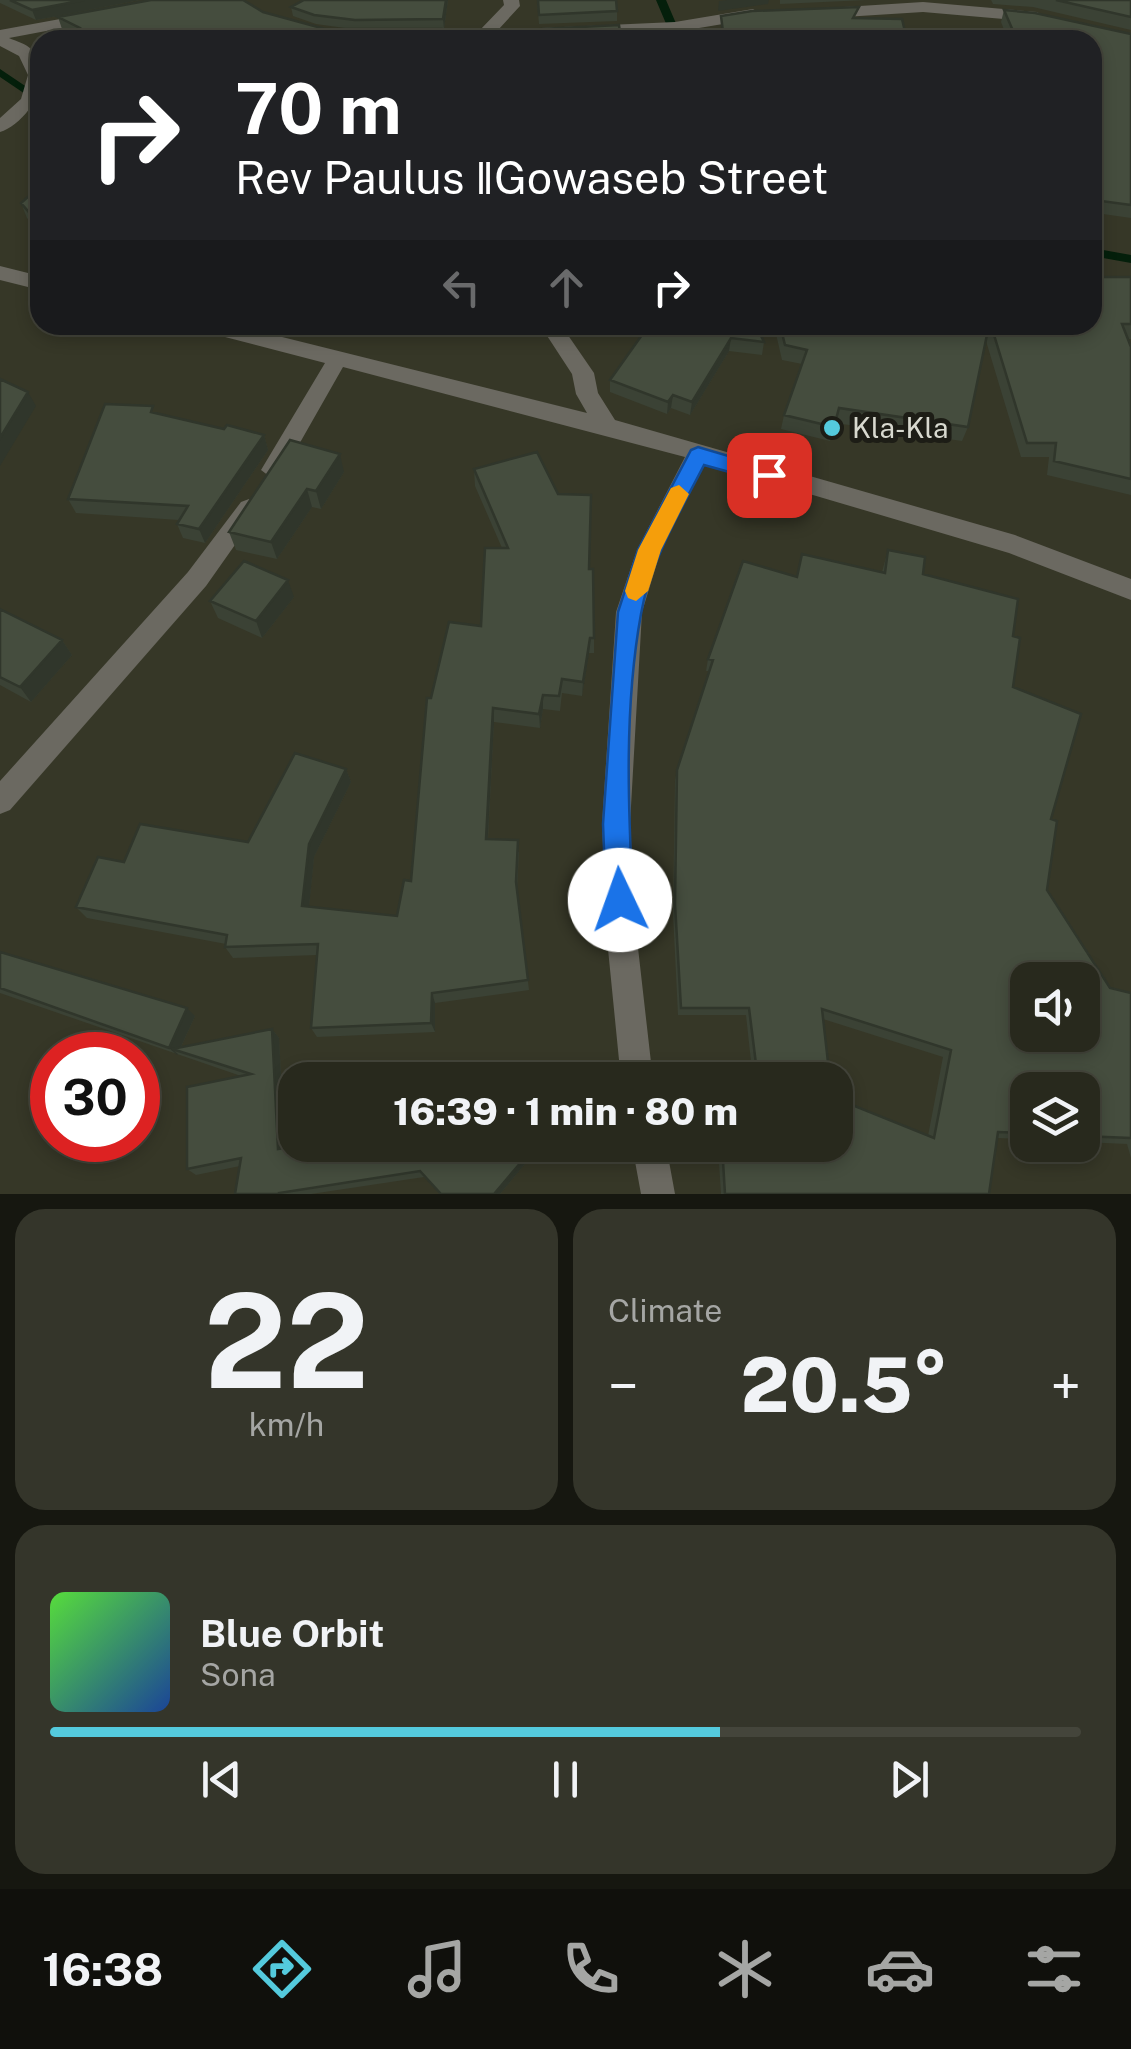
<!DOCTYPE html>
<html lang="en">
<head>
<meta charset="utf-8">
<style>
  :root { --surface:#28291d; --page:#34352a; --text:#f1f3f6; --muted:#a5a6a4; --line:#44453b; --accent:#54cadd }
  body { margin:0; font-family:"Public Sans",sans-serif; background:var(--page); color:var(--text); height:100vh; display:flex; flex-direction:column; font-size:38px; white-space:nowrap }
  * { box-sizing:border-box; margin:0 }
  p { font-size:32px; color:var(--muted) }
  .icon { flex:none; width:55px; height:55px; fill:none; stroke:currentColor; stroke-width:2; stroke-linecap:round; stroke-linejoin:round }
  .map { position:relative; height:1194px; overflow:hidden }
  .sheet { display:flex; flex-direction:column; gap:15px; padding:15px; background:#161710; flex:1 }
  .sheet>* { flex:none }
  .guide { position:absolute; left:30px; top:30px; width:1072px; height:305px; border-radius:30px; box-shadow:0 5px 15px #0003,0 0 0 2px var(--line); background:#202124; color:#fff; overflow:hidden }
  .controls { position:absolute; left:1010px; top:962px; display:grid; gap:20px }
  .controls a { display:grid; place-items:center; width:90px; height:90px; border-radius:20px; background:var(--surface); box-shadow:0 5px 15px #0003,0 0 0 2px var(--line); font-size:50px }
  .speed { position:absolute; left:30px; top:1032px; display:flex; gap:20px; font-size:50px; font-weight:700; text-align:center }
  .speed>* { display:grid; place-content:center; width:130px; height:130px; border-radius:50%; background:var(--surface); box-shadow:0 5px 15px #0003,0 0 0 2px var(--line); line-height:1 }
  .speed .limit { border:15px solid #d22; background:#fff; color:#111 }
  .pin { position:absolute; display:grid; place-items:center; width:85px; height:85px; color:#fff; margin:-42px; border-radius:20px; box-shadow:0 5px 15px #0006 }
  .me { position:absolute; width:110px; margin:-55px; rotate:357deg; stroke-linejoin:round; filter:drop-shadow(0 0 8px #0008) }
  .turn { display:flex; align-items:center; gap:35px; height:210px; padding:0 40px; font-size:45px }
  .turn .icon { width:130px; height:130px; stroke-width:2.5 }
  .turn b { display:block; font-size:70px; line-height:85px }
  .lanes { display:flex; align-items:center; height:95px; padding:0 40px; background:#0003; justify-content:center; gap:50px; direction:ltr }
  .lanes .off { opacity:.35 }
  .big { font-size:75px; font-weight:800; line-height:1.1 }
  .sheet .tile { flex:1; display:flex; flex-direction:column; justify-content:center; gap:15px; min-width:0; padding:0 35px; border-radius:30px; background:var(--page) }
  .sheet .dial { align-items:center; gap:0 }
  .dial b { font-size:130px; line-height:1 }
  .song { display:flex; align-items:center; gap:30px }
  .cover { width:120px; height:120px; border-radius:15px; background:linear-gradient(135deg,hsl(110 70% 55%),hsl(220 70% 35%)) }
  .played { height:10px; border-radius:5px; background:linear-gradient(90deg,var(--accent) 65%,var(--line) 65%) }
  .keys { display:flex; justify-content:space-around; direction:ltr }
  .heat { display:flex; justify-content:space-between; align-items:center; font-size:55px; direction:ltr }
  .sheet .tiles { flex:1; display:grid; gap:15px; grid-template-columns:1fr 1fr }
  .tile:last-child { grid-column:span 2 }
  .trip { position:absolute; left:278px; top:1062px; width:575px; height:100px; border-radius:30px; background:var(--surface); box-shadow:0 5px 15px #0003,0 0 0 2px var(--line); font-weight:800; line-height:100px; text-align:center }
  .dock { display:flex; height:160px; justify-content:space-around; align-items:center; background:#10100c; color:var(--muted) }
  .dock .icon { width:70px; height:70px }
  .dock .on { color:var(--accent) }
  .dock b { font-size:45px; color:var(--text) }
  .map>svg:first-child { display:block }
</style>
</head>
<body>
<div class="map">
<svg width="1131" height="1194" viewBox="0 0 1131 1194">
  <rect width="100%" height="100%" fill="#363727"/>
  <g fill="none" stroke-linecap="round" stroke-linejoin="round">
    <path fill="#041f0b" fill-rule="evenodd" d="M656,0h10l17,40h-10z
      M0,69l40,27v8l-40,-27z
      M1092,248l39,7v8l-39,-7z"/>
    <path fill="#6b6961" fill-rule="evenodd" d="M503,0h16l1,6 -22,24 177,-8 78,-13 8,5 -8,5 -78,13 -178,8 -96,-1 8,-5 70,-3 25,-26z
      M923,2l114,10 8,5 -8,5 -114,-10 -95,6 -8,-5 8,-5z
      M93,13l6,2v6l-90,17c7,3 17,6 22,11 29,25 -3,74 -31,83v-14l21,-19 7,-24 -9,-19 -19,-10v-16z
      M0,266l40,10v14l-40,-10z
      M195,325h39l353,88 -11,-19 -4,-20 -32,-49h21l33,48 4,20 17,27 400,115 116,44v21l-122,-47 -304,-90 -44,87 -19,62 -12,212 7,115 16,141h-32l-14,-141 -5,-115 14,-212 21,-62 48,-93 -342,-90 -62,109 -8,3 -12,-9 64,-107 -127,-33z
      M249,499l8,3 4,6 -55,78 -196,224 -10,4v-33l188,-209 53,-70z
      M632,1145h34l9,49h-34z"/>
  </g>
  <path fill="#3b4235" d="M0,0h140l-104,20 -36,-17z
    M304,0h144l-4,29h-26l24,11h-369l2,-3 -12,-5 -5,-15 205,-5 62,17h27l-36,-5 -23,-8 -2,-9z
    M537,0l80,11v10l-78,3z
    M780,0h87l-87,4z
    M991,0h140v30l-98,-23 -40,-3z
    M1004,10l127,24v184l-35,-5 1,-40 -5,-1v-132h-84l-7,-18z
    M40,186v47l-13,-15 -6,-15z
    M1131,277v62h-3l3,8v148l-84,-20 2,-18h-28l-35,-116 -18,86 -6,14 -127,-18 -5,18 -49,-12 3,-14 18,-51 -20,-4 -8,-35h318z
    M610,325h146l8,17 -2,13 -33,-4 -39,64 -19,-7 -4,6 -57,-22v-12l32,-46 -32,-4z
    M155,413l69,16 40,6 4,15 -63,93 -22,-5 -6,-14 2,-4 -103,-7 -8,-14z
    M290,440l54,32 -23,37 -9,-2 -35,52 -41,-9 -7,-18z
    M474,469l115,100 5,69v15h-5l-7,43 -20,-3 -2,18 -17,-2 -3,19 -46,-6 -6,117 31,13 -2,39 12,99 -94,13v29l-118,5 -6,-9 6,-73 -84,3 -8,-11 1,-3 -139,-26 -11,-11 48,-45 124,-20 98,-73 5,13 -37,75 -5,49 88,10 14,-35 20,-183 50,-72 21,-78 -27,-62z
    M888,550l125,86v51l38,132 -4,71 63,98 21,5v165l-4,-14 -45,-2v-52h-54v49l-31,-1 -9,56h-267l-3,-47 2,-2h115l93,-9 15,-79 -120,-38 7,61h-77l-7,-65h-68l-5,-102 2,-132 2,-11 32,-99h-3l2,-12 88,-83 86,-4z
    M294,597l-32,41 -44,-20 -8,-17z
    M0,609l62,31 10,15 -41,47 -31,-17z
    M0,952l195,64 -14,31 91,-18 7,9 6,110 249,-1v6l-34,41h-60l-16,-17 -113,17h-76l5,-28 -44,9 -9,-6 54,-93 -241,-83z"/>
  <path fill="#30362b" d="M84,0h56l-104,20 -4,-10z
    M446,0h2l-4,29 -1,-10z
    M727,0h42l-1,4 -50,7 1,-10z
    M731,338l-2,13 -39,64 2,-13z
    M28,392l8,14 -36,60v-28z
    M673,395l-2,13 -4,6 1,-12z
    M264,435l4,15 -63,93 -6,-14z
    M340,454l4,18 -23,37 -5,-18z
    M307,489l5,18 -35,52 -6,-17z
    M288,580l6,17 -32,41 -6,-17z
    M590,638l-1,15 -7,43 1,-14z
    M62,640l10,15 -41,47 -11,-15z
    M543,695v14l-3,19 -1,-14z
    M493,708l1,14 -7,129 -1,-12z
    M346,769l5,13 -37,75 -6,60 -6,-11 7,-62z
    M432,993l3,10v29l-4,-9z
    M187,1008l8,8 -16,35 -7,-2 6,5 -1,1 -8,-7z
    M272,1029l7,9 6,117 -7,-6z
    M534,1147v6l-34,41h-6z"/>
  <path fill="#454d3e" stroke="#30362b" stroke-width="2.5" fill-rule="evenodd" d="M10,0h74l-52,10z
    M151,0h92l20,12 62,17h116l-4,11h-164l-7,-3 -5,3h-188l7,-12 -22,-11z
    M304,0h142l-3,19 -88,1 -41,-5 -23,-8z
    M538,0h78l1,11 -78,4z
    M1056,0h75v17z
    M859,7l-6,11 49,1 5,21h-183l-3,-24 31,-5z
    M1004,10l31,3 96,21v171l-30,-4 1,-40 -10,-2v-119h-75z
    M619,25l2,15h-79l-1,-11z
    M40,186v39l-19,-22z
    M1092,277h39v47h-9l9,23v132l-77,-18 2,-18h-29l-36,-118h101z
    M649,325h107l8,17 -33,-4 -39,64 -19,-7 -5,7 -58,-22z
    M780,325h209l-21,102 -129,-19 -5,19 -50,-12 23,-65 -22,-5z
    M0,379l28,13 -28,46z
    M105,404l48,2 -2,6 73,17 3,-4 37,10 -65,94 -22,-5 11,-18 -120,-7z
    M290,440l50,14 -24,37 -9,-2 -36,53 -42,-10z
    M537,452l21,42 33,1 -2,74h4l1,69h-4l-7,44 -21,-3 -3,17 -16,-1 -4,19 -46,-6 -7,131 32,1 -2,42 12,98 -96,13 -1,30 -120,5 7,-84 -93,3 2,-12 -151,-28 22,-50 26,5 16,-38 108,18 47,-89 51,16 -37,75 -7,62 95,10 7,-36 7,1 16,-183h4l18,-76 32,4 4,-78h23l-34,-79z
    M888,550l37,7 -2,17 95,25 -5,37 7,2 -7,49 68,27 -30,105 6,2 -10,69 63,98 21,5v145l-49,-2v-46h-54v43l-30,-1 -9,62h-264l-3,-49h113v-47l99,40 17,-88 -129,-41 8,71h-72l-9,-72h-68l-6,-104 2,-134 36,-110 -5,-1 35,-98 54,16 5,-23 83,19zM1028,980h54v55h-54z
    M244,561l44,19 -32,41 -46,-20z
    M0,609l62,31 -42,47 -20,-10z
    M0,952l187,56 -18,40 -169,-60z
    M272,1029l6,120 24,-4h230l2,2 -40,47h-53l-21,-23 -141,22v1h-44l6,-36 -54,11v-82l64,-13 -79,-25z"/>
  <path fill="#1a73e8" stroke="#114b97" stroke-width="2.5" d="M698,447l78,23 3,5 -10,8 -65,-18c-24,47 -54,96 -63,149 -17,93 -13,193 -8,286l-4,10 -9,4 -10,-4 -4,-10 -3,-76 15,-212 20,-62 53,-100z"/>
  <path fill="#f59e0b" d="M679,485l10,9 -28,56 -13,41 -12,10 -8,-3 -3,-7 13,-41 33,-62z"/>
  <circle fill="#54cadd" stroke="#1d1d16" stroke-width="4" cx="832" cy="428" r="10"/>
  <g text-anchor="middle" stroke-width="10" stroke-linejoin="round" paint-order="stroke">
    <g font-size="28" fill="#d8d9cf" stroke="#1d1d16" text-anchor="start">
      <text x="852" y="438">Kla-Kla</text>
    </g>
  </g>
</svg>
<div class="controls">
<a><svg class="icon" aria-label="sound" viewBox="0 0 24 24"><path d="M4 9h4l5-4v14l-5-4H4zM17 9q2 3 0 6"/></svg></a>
<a><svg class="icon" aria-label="layers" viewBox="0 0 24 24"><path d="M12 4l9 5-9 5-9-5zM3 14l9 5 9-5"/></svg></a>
</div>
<div class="speed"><div class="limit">30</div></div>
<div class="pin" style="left:769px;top:475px;background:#d93025"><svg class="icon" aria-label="arrive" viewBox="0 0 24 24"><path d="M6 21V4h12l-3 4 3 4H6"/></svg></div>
<svg class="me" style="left:620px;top:900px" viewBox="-20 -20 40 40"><circle r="19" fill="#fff"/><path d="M0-13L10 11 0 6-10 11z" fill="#1a73e8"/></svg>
<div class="trip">16:39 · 1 min · 80 m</div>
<div class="guide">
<div class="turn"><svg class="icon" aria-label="right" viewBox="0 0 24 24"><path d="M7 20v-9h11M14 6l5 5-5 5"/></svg><div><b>70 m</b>Rev Paulus ǁGowaseb Street</div></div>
<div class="lanes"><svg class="icon off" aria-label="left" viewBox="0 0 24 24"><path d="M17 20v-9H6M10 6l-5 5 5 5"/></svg><svg class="icon off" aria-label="ahead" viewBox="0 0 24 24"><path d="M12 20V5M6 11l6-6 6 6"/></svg><svg class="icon" aria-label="right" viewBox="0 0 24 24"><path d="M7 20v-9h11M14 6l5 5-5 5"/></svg></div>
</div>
</div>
<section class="sheet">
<div class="tiles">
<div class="tile dial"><b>22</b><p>km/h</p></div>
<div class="tile"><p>Climate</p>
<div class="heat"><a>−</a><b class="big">20.5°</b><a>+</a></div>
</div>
<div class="tile">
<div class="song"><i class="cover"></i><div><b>Blue Orbit</b><p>Sona</p></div></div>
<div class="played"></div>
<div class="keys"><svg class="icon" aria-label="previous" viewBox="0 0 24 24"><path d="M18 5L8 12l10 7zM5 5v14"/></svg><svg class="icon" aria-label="pause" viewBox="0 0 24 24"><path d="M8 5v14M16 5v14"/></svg><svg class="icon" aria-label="next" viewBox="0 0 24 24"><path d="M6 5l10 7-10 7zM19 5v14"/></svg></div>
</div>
</div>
</section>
<nav class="dock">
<b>16:38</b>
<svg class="icon on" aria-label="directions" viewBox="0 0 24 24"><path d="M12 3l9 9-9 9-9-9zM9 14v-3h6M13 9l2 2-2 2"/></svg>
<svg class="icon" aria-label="music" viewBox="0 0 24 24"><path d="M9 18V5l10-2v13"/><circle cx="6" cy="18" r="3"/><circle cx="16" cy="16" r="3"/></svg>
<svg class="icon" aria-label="phone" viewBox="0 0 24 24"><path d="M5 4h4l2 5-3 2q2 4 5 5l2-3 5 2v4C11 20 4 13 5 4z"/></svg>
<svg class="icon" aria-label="climate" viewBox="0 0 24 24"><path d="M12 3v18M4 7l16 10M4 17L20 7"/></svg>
<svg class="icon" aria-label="car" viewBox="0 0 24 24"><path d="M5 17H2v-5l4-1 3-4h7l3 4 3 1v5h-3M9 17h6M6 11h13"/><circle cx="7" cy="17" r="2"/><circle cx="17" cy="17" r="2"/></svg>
<svg class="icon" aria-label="filters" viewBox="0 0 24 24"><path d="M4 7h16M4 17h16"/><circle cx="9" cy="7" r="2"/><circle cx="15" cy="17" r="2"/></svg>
</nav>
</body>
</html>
